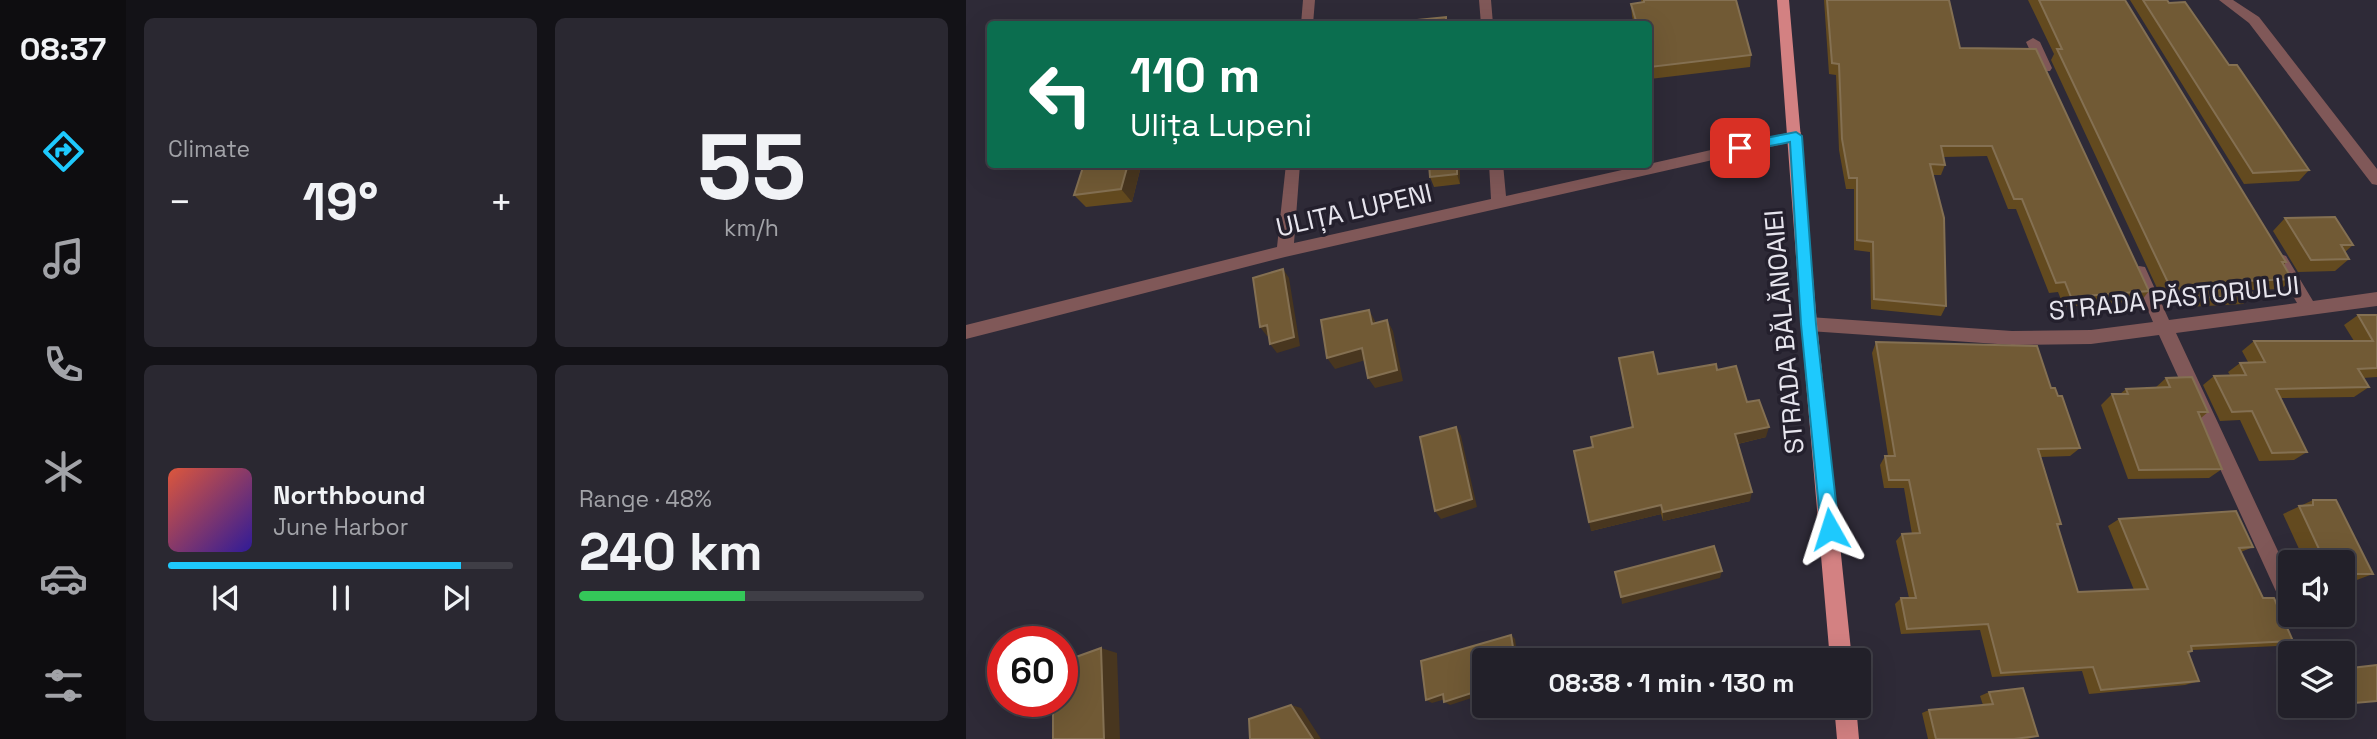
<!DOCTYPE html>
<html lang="en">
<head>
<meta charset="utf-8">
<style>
  :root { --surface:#222029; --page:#2a2831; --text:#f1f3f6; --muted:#a2a3a8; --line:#3f3e46; --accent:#1ec9fd }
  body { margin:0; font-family:"Space Grotesk",sans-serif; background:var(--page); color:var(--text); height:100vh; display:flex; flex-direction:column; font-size:26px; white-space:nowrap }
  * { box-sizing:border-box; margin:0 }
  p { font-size:23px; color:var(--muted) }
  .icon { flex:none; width:38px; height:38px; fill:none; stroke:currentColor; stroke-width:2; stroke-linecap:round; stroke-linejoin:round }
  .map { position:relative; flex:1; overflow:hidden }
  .panel { display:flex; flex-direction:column; gap:18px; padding:18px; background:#131217; width:840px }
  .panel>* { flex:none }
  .hud { position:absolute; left:21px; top:21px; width:665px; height:147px; border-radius:7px; box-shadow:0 7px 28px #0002,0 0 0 2px var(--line); background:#0b6e4f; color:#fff; overflow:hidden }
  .controls { position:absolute; left:1312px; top:550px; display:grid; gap:14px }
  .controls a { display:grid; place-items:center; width:77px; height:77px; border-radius:7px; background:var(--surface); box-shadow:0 7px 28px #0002,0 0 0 2px var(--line); font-size:35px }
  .speed { position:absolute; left:21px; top:626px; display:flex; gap:14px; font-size:35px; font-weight:700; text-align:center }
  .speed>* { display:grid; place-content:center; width:91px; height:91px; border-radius:50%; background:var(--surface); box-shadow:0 7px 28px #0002,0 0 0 2px var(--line); line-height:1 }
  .speed .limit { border:10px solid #d22; background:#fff; color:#111 }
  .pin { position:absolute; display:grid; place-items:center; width:60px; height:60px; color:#fff; margin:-30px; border-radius:14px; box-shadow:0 4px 10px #0006 }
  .me { position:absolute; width:77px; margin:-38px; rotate:354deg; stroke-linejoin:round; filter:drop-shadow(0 0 5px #0008) }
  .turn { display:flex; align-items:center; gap:24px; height:147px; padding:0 28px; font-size:32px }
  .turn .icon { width:91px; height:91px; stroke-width:2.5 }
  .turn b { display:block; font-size:49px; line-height:60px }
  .big { font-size:52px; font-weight:700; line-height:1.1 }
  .panel .card { flex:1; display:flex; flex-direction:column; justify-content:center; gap:10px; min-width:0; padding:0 24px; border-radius:10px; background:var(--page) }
  .panel .dial { align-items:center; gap:0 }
  .dial b { font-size:91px; line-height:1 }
  .song { display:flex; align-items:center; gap:21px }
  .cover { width:84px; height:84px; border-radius:10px; background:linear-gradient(135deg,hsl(10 70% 55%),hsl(250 70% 35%)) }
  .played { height:7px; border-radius:4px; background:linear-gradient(90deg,var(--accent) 85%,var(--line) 85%) }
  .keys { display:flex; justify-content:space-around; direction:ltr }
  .heat { display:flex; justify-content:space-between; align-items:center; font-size:38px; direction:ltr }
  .charge { height:10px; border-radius:5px; background:linear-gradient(90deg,#34c759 48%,var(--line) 0) }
  .panel .tiles { flex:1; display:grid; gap:18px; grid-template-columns:repeat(2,1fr) }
  .trip { position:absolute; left:506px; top:648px; width:399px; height:70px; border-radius:7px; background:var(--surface); box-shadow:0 7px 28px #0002,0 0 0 2px var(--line); font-weight:700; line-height:70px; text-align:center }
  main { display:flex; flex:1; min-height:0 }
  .dock { display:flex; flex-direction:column; width:126px; justify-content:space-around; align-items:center; background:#0e0d10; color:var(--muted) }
  .dock .icon { width:49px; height:49px }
  .dock .current { color:var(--accent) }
  .dock b { font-size:32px; color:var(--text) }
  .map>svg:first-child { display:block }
</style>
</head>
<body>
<main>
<nav class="dock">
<b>08:37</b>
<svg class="icon current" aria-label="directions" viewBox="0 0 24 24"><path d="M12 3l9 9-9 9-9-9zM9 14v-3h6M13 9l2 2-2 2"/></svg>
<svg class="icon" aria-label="music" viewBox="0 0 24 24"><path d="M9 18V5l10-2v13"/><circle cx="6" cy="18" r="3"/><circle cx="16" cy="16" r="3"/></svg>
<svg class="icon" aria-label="phone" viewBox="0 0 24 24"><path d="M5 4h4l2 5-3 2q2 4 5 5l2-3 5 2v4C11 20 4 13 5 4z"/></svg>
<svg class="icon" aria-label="climate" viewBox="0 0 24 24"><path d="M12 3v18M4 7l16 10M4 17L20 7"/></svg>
<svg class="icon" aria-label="car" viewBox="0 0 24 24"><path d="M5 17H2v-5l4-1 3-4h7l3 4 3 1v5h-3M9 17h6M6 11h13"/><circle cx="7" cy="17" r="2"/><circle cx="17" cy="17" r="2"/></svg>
<svg class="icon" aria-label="filters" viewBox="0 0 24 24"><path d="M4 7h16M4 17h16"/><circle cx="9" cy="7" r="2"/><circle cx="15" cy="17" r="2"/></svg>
</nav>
<section class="panel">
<div class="tiles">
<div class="card"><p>Climate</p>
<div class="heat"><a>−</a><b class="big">19°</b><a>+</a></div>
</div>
<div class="card dial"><b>55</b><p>km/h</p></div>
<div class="card">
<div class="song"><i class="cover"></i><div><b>Northbound</b><p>June Harbor</p></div></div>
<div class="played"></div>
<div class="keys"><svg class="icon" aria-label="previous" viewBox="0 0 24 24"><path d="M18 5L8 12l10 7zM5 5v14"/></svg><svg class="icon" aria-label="pause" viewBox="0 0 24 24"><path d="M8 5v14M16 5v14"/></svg><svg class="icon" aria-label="next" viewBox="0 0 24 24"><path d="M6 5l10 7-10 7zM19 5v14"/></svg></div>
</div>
<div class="card"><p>Range · 48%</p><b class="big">240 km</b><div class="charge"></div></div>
</div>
</section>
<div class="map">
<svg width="1411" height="739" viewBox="0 0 1411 739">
  <rect width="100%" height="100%" fill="#2e2a37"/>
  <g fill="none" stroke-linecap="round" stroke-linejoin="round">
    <path fill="#805858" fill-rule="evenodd" d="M337,0h12l-2,24h-12z
      M513,0h12l2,24h-12z
      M1253,0h14l26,17 118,152v16l-5,-1 -123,-161z
      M1067,38l7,4 12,26 -2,3h-10l-2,-3 -12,-26z
      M830,131l5,1v8l-516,117 -319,82v-14l311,-78 9,-83h14l-6,79 197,-44 -2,-35h14l3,32z
      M1314,254l6,2 27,45 64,-9v14l-201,27 115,246v35h16l1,4 -3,7 -7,3 -9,-7 -2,-10 -3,-2 -125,-274 -68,9 -79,1 -203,-14 -6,-2 -2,-5 2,-5 6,-2 203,14 79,-1 62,-8 -22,-50 8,-6 6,1 24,53 128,-17 -25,-43z"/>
    <path fill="#d38182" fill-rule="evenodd" d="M811,0h12l28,324 35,336h-22l-29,-336z
      M868,705h22l3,34h-22z"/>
  </g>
  <path fill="#634a1f" d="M675,0h95l15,55 -1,12 -100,12 -2,-5v-50h-14l-2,-8 -1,-12 11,-1z
    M858,0h125l11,48 189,243 -8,10 -77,6 -6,-15 -9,1 -33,-84h-8l-21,-53 -44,1 2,8 -4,10h-8l13,131 -5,10 -70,-7 -1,-57 -16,-2v-61h-8l-7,-39 -3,-75 -7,-1z
    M1062,0h97l161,262 -2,3 8,14 -11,10 -30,1 2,5 -10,9 -56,3 -3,-7 -21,1 -112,-241 3,-6z
    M1164,0h37l62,65 80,105 -10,11 -55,3z
    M494,164v20l-26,3 -4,-10z
    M174,170l-8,32 -46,5 -12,-12z
    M1319,218l68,27 -8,7 4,7 -14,12 -37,1 -25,-41z
    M1392,315h19v62l-14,1 6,9 -15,10 -74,1 27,54 -13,8 -35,1 -19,-41 -20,1 -17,-36 11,-9 16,-1 -2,-3 12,-9 8,-1 -6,-11 12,-10h100l-10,-16z
    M910,342l175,46 7,8 22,52 -10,8 -29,1 20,67 -3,3 20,65 56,-2 -26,-64 11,-7 134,28 -12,5 22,46 30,43 -16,5 -85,4v1l-4,2 11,28 -14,4 -96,9 -7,-23 -90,6 -12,-47 -79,4 -6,-30 6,-6h8l-13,-57 6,-7h10l-8,-46h-20l-4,-23 5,-9h3l-16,-103z
    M653,358l39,16 59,-4 30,32 19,35 -28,7 12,57 -87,20 -2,-7 -70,17 2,-84 39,-19z
    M1200,378l42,34 -7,6 21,51 -13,9 -81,1 -27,-74 11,-11h8l6,-5 29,-1z
    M1347,500l60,74 -19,7h-11v-19h-38l-22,-48z
    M1325,675v29l-12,-27z
    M1023,692l49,44 -10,3h-100l-6,-26 7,-3 54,-5 -3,-9z"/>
  <path fill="#48361f" d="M162,164h8l4,6 -8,32 -11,-13z
    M491,164h3v20l-3,-10z
    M317,269l6,9 11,68 -23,7 -7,-9z
    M403,310l6,11 4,14 -7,-11z
    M421,320l6,11 10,50 -28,7 -7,-10z
    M301,325l8,9 -8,2 -7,-9z
    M396,348l7,11 -34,10 -8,-11z
    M490,427l5,9 16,71 -36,12 -6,-8z
    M803,427l-3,10 -33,8 2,-11z
    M786,492l-2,9 -87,20v-9z
    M695,505v9l-70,17 -2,-9z
    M756,571l-2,7 -98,26 -1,-7z
    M545,635l4,4 3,21h-3z
    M135,648l16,5 3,86h-16z
    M518,689v5l-34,11 -6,-3z
    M477,694l6,4 -17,5 -6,-3z
    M325,705l10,3 20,31h-8z"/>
  <path fill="#715a35" stroke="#847052" stroke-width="2" d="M678,0h92l15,55 -101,12 -2,-4v-39h-11l-6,-20 13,-2z
    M861,0h122l11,48 76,1 113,242 -78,6 -6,-15 -9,1 -34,-84h-8l-22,-53h-51l4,19 -15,-1 14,54 2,88 -72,-7 -1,-57 -16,-2v-62h-8l-7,-39 -3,-75 -7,-1z
    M1073,0h86l161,262h-4l10,17 -46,2 7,14 -56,3 -4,-7h-21l-115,-242h5z
    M1177,0h24l2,3 16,-1 44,63h8l72,105 -56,3z
    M480,17v7h-58v-1z
    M118,164h44l-7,25 -47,6z
    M463,164h28v10l-27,3z
    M1369,217l18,28h-12l8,14 -38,1 -26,-42z
    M317,269l11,68 -24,7 -3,-19 -7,2 -7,-49z
    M403,310l3,14 15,-4 10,50 -29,8 -6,-30 -35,10 -6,-38z
    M1392,315h19v53l-19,1 11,18 -93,2 31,63 -35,1 -20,-42 -20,1 -18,-36 32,-1 -6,-12 25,-1 -11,-21h119z
    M910,342l161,4 14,42h4l3,8h4l18,52 -42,1 23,75h-4l21,68 70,-3 -29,-70 117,-8 17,36 -14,1 24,50h11l19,43 -102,5 1,5 -4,1 11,29 -98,9 -8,-23 -92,6 -13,-49 -81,5 -6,-31h15l-14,-64 18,-1 -11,-53h-20l-4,-24h10z
    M687,352l5,22 58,-10 1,6 19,-4 11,36 12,-2 10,27 -34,7 17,58 -89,20 -2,-7 -72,17 -15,-71 19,-4 -2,-10 42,-10 -14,-69z
    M1226,377l16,35h-10l24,57 -83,1 -27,-76h16l-2,-5 44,-2 -4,-9z
    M490,427l16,72 -37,12 -15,-74z
    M1347,500h23l37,74h-30v-12h-18l-26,-56 14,-1z
    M748,546l8,25 -101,26 -6,-25z
    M545,635l4,25h-31v29l-40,13 -1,-8 -17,6 -5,-39z
    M135,648l3,91h-51v-37h9v-40z
    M1411,665v36l-34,3v-35z
    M1057,688l15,48 -24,3h-78l-7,-29 64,-6 -4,-12z
    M325,705l22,34h-63l-1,-20z"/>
  <path fill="#1ec9fd" stroke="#1483a4" stroke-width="2" d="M830,132l6,4 14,188 23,205 -3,6 -6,3 -6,-3 -3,-6 -20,-205 -11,-182 -50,10 -6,-4 6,-5z"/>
  <g text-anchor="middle" stroke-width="7" stroke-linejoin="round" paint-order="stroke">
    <g font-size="26" fill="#e7e5ee" stroke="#24202d">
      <text transform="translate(388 210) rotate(-13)" y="9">ULIȚA LUPENI</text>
      <text transform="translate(1208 298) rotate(-6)" y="9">STRADA PĂSTORULUI</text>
      <text transform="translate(818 332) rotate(-95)" y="9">STRADA BĂLĂNOAIEI</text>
    </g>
  </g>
</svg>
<div class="controls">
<a><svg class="icon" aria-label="sound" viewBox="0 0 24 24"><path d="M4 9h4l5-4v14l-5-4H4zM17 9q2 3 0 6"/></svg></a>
<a><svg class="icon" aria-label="layers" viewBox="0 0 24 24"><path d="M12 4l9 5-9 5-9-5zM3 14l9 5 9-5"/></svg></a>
</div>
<div class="speed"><div class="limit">60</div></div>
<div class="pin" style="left:774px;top:148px;background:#d93025"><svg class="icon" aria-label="arrive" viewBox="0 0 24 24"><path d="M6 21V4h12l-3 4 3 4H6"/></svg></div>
<svg class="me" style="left:864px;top:529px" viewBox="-20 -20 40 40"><path d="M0-17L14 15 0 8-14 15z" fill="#1ec9fd" stroke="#fff" stroke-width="4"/></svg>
<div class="trip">08:38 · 1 min · 130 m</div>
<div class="hud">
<div class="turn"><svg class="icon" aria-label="left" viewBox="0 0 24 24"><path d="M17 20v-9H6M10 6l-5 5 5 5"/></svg><div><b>110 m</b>Ulița Lupeni</div></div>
</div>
</div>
</main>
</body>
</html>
